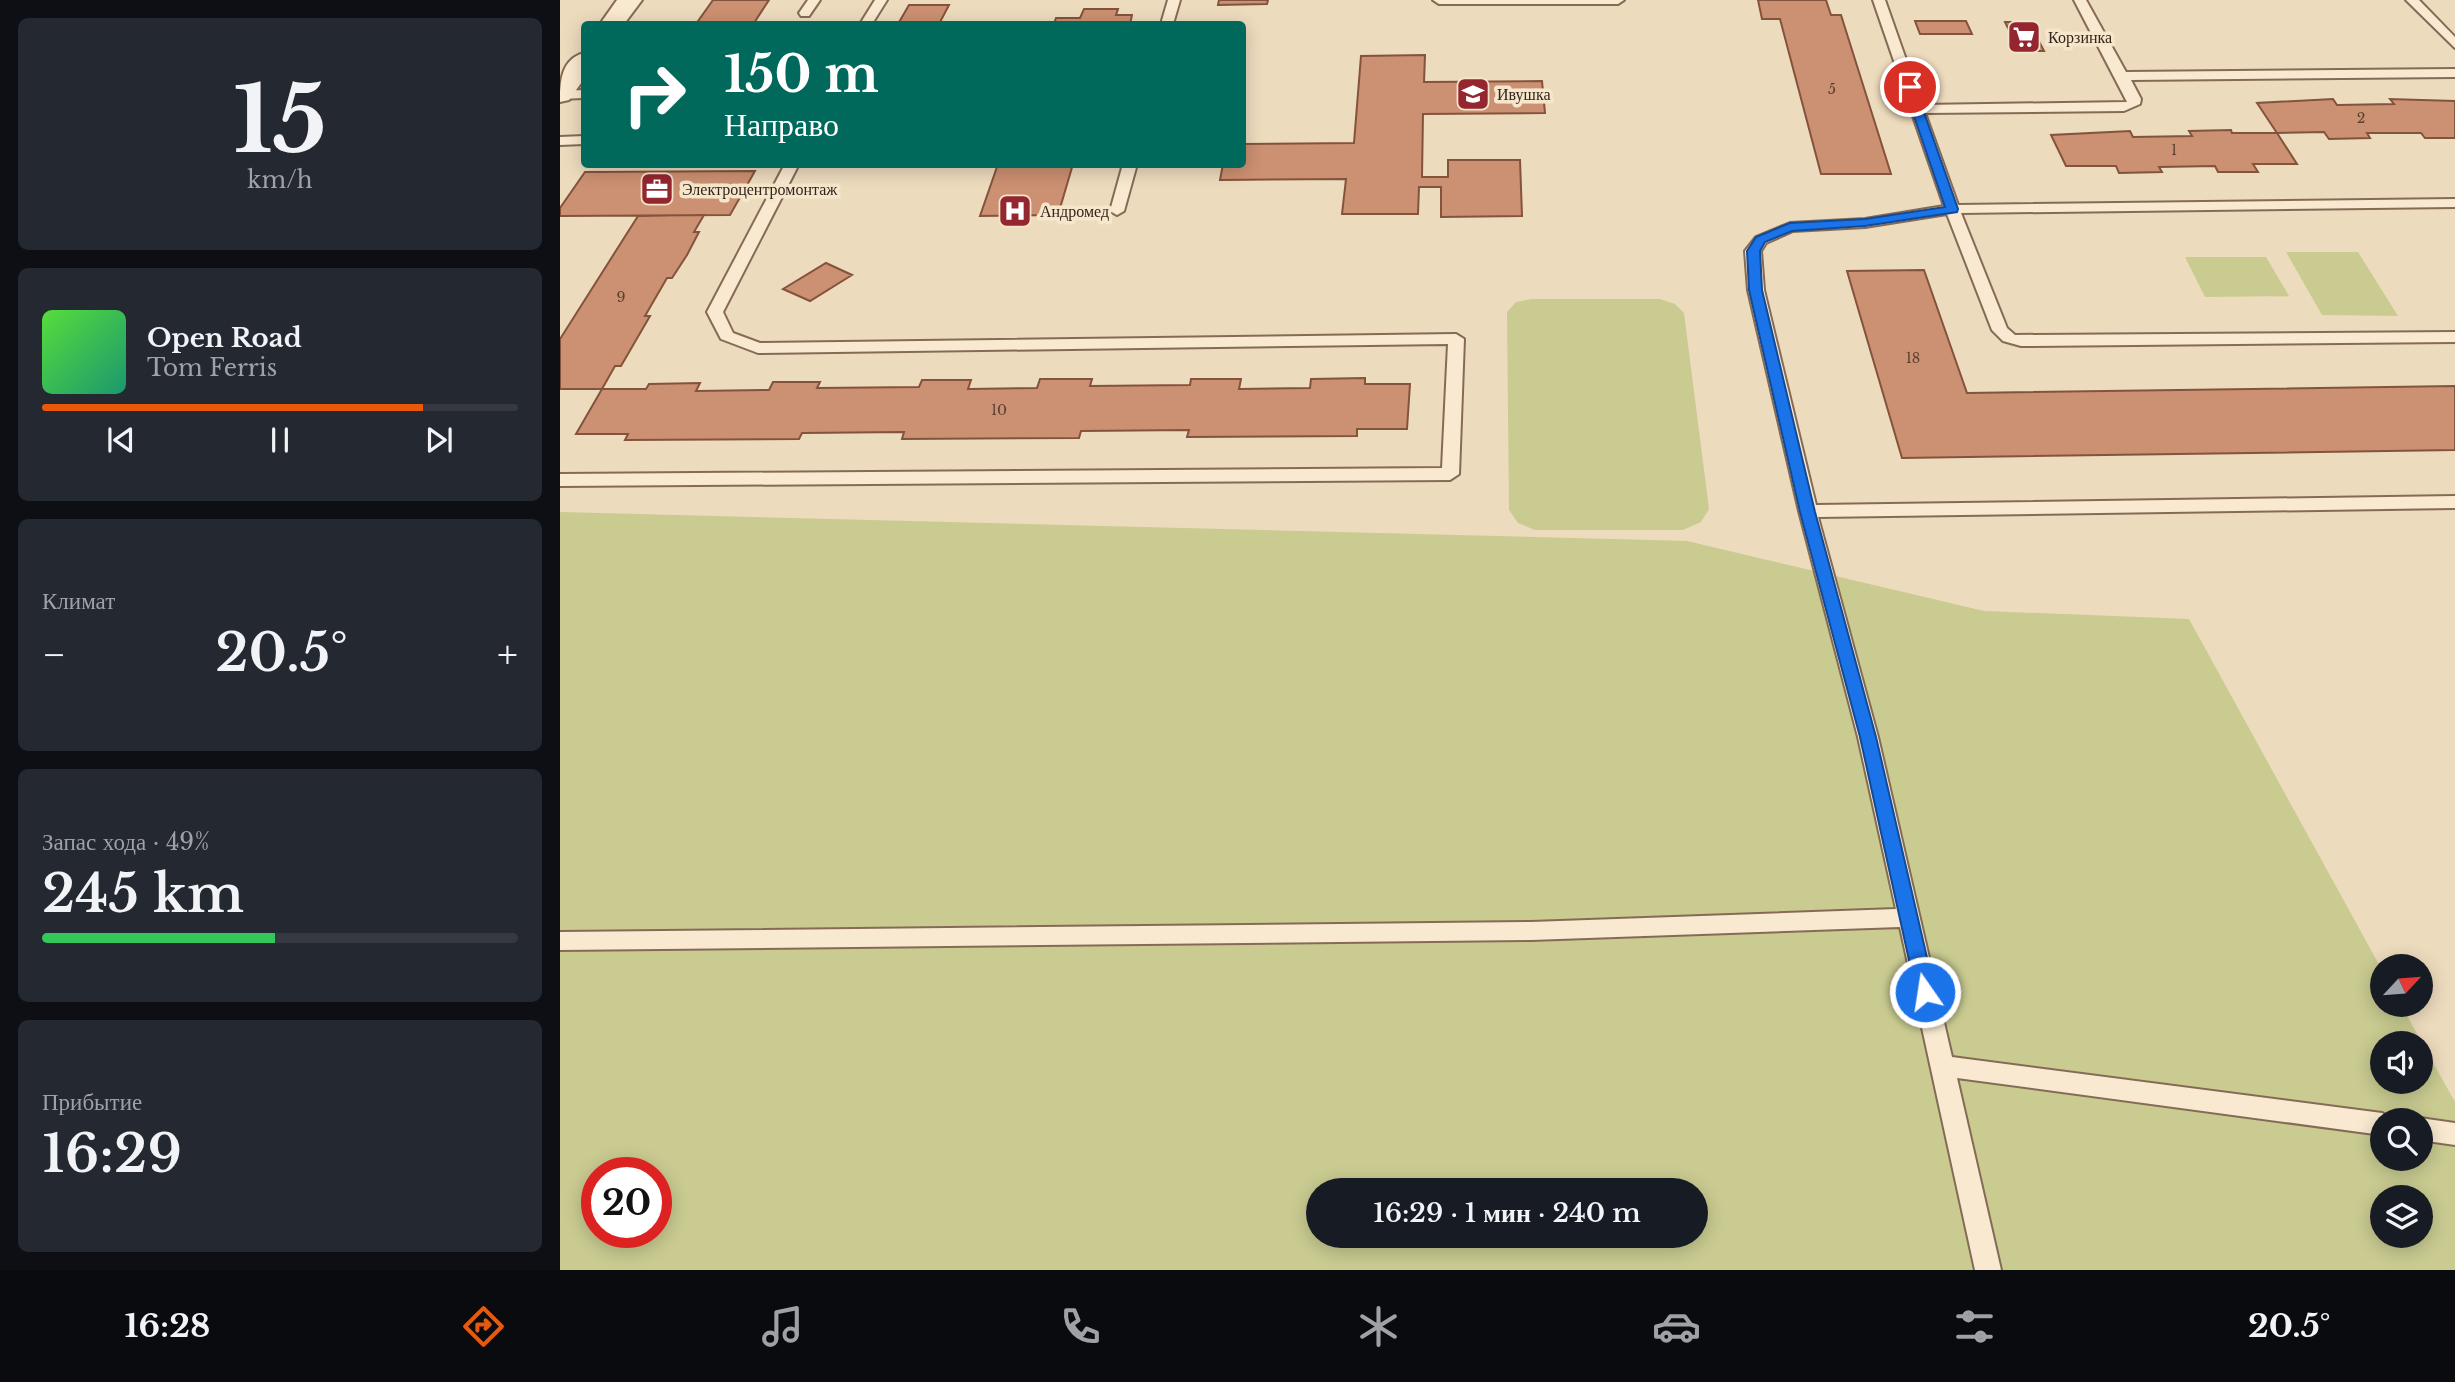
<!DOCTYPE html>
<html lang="ru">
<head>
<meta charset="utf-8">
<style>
  :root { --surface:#171b24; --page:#242831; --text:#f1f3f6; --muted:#9ea1a6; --line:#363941; --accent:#ea580c }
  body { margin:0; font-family:"Libre Baskerville",serif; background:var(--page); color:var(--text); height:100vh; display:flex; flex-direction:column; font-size:26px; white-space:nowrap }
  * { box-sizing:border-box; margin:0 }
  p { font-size:23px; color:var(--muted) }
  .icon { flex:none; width:38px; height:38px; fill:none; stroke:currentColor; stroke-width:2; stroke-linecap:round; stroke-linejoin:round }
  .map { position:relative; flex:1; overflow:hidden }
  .drawer { display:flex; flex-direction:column; gap:18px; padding:18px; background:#0d0f14; width:560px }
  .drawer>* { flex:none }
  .banner { position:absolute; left:21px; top:21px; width:665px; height:147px; border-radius:7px; box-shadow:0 4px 18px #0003; background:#00695c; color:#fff; overflow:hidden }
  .needle { width:46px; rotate:64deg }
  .buttons { position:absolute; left:1810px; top:954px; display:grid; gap:14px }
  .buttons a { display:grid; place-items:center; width:63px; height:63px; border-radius:50%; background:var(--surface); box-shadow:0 4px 18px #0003; font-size:35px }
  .speed { position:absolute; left:21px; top:1157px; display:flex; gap:14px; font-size:35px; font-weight:700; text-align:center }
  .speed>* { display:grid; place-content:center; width:91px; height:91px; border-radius:50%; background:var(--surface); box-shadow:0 4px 18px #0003; line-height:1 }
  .speed .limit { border:10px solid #d22; background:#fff; color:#111 }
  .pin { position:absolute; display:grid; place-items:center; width:60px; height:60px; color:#fff; margin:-30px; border:4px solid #fff; border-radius:50%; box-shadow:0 2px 7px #0007 }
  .me { position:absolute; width:77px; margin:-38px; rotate:347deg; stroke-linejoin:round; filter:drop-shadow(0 0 5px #0008) }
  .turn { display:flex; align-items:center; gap:24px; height:147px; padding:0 28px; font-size:32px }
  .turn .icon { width:91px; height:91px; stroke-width:2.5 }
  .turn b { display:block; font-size:49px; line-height:60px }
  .big { font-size:52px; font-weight:600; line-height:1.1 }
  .drawer .card { flex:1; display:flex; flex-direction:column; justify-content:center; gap:10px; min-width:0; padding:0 24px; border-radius:10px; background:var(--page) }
  .drawer .dial { align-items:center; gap:0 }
  .dial b { font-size:91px; line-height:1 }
  .song { display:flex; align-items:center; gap:21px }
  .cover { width:84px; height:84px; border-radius:10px; background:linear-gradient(135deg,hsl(110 70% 55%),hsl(160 70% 35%)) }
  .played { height:7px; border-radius:4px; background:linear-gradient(90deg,var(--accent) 80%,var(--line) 80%) }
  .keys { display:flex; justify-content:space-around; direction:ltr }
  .heat { display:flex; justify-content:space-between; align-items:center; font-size:38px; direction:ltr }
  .charge { height:10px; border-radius:5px; background:linear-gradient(90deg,#34c759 49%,var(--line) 0) }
  .trip { position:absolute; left:746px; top:1178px; width:402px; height:70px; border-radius:35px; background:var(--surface); box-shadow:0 4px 18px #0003; font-weight:600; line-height:70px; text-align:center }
  .tabs { display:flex; height:112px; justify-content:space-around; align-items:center; background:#090b0e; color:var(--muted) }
  .tabs .icon { width:49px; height:49px }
  .tabs .active { color:var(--accent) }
  .tabs b { font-size:32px; color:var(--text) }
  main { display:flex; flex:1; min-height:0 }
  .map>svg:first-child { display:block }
</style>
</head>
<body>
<main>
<section class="drawer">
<div class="card dial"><b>15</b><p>km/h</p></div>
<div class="card">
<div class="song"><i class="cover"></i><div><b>Open Road</b><p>Tom Ferris</p></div></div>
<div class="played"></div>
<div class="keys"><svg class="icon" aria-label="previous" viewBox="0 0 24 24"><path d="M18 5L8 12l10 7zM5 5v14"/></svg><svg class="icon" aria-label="pause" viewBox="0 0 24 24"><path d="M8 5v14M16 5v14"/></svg><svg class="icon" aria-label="next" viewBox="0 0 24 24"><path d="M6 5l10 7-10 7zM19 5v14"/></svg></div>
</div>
<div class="card"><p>Климат</p>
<div class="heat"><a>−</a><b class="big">20.5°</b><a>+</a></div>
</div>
<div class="card"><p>Запас хода · 49%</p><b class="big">245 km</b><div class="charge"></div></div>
<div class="card"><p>Прибытие</p><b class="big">16:29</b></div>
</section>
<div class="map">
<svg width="1895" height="1270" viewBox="0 0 1895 1270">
  <rect width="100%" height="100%" fill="#eddbbd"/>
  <path fill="#c9cb91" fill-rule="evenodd" d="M1726,252h72l40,64 -76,-1z
    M1625,257h81l23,39 -84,1z
    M972,299h128l15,5 9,9 25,196 -8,13 -18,8h-148l-17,-7 -9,-13 -2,-198 9,-10z
    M0,512l1127,29 297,70 205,8 193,351v34l19,1 54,97v168h-1895zM1822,1043h38v39h-38zM1822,1120h38v38h-38zM37,1172h59v60h-59zM758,1190h378v46h-378zM1822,1197h38v39h-38z"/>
  <path fill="#cc9072" stroke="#84533c" stroke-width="2" d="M153,0h56l-15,23 -58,1z
    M659,0h49l-1,4 -49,1z
    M1198,0h68l5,15h10l50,159h-70l-41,-155h-18z
    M349,5h40l-10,19h-41z
    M524,9h34l-2,6h16l-2,9h-76l2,-6h24z
    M1355,21h51l6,13h-52z
    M1445,22h24l15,29h-25z
    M865,55l-1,27 118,-1 3,32 -122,1 -1,63h26v-17h72l2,56 -81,1v-30h-22l-1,27h-76l4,-35 -126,1 3,-16h19v-20l112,-1 7,-87z
    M1773,99l4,6 57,-1 -4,-5 65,2v37h-30l-4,-5h-54l3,5 -41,1 -5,-7 -47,1 -20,-30z
    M1671,130l1,3h45l20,31h-44l5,8h-40l-3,-6 -56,1 3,5 -43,1 -3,-7h-50l-15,-31 79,-4 3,6 59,-1 -3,-5z
    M438,164h75l-15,51 -78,1z
    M195,171l-25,44 -170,1v-8l25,-36z
    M144,215l-10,17h5l-12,23 -15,23h-5l-22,38h5l-29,50h-6l-13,23h-42v-50l78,-123z
    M266,263l26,12 -42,26 -27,-12z
    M1364,270l43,123 488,-7v64l-553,8 -55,-187z
    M805,378v6h45l-3,45h-50v7l-170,1 2,-7 -108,1 -2,7 -177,1 2,-7 -102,1 -3,6 -174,1 3,-6h-52l26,-45h44l3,-5 51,-1 -4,8 73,-1 4,-8h47l-3,6 102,-1 3,-7h49l-3,9 69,-1 3,-9h52l-2,7 100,-1 1,-6h50l-2,10 71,-1 1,-9z"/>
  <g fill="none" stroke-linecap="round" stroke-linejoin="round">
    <defs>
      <path id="service" d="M248,0h12l-11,16h-8l-2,-3z
        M315,0h12l-15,24h-12z
        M608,0h12l-7,24h-12z
        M873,0h191l-6,4h-179z
        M1313,0h12l37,105 205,-3 -53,-102h12l40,72 329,-3v8l-324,3 10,19 -1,5 -16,7 -199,2 33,92 497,-6v8l-494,6 46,115 8,7 440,-3v10l-434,4 -18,-5 -11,-11 -45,-116 -82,13 -72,4 -27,12 -5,8 3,39 52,215 639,-9v12l-637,9 60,220 74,320 430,56 10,7h-10v15l-425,-57 44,192h-26l-75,-343 -369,13 -971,10v-18l971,-10 365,-13 -38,-172 -59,-226 -51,-221 -3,-39 11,-14 34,-14 75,-4 79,-13z
        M1846,0h13l36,37v11z
        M24,90v8l-24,1v-8z
        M24,136v8l-24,1v-8z
        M225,164h14l-76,148 10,21 27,10 696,-9 8,5 -5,135 -9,6 -890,6v-12l882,-6 6,-124 -690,9 -37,-14 -14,-27z
        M563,164h14l-13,47 -7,4 -7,-4z
        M1860,1118l35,5v22l-35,-5v-20h-6z"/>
      <path id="tertiary" d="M57,0h25l-18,24h-24z
        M24,53v26l-15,21 -9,2c0,-20 1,-43 24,-49z"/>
    </defs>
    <use href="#service" stroke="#856b56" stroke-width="4"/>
    <use href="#tertiary" stroke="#856b56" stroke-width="4"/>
    <use href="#service" fill="#f9e9d0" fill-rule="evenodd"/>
    <use href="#tertiary" fill="#f9e9d0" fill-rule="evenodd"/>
  </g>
  <path fill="#1a73e8" stroke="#114b97" stroke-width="2" d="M1350,84l5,3 43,122 -1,3 -92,14 -73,5 -27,11 -5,9 2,39 53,222 61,225 59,255 -3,6h-14l-2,-6 -56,-255 -60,-225 -51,-222 -2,-39 9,-14 34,-14 75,-4 80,-12 -41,-120z"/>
  <defs>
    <symbol id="supermarket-square" viewBox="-11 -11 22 22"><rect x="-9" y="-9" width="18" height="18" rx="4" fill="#942630" stroke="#f5e6cc"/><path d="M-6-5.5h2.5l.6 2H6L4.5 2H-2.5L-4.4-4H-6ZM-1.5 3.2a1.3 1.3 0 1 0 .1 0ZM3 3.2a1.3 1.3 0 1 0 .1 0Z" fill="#fff"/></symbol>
    <symbol id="school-square" viewBox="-11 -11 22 22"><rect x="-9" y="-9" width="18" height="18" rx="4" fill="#942630" stroke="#f5e6cc"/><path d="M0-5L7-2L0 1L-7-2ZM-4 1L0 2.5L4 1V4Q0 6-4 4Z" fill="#fff"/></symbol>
    <symbol id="office-square" viewBox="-11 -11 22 22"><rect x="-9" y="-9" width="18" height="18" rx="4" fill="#942630" stroke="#f5e6cc"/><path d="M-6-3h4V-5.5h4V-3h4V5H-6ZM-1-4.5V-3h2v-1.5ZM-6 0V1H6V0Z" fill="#fff"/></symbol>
    <symbol id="hospital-square" viewBox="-11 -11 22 22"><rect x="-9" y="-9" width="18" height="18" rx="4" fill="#942630" stroke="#f5e6cc"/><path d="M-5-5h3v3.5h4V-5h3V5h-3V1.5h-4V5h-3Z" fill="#fff"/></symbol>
  </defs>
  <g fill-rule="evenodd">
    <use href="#supermarket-square" x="1445" y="18" width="38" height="38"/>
    <use href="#school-square" x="894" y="75" width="38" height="38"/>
    <use href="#office-square" x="78" y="170" width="38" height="38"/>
    <use href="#hospital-square" x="436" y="192" width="38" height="38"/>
  </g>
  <g text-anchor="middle" stroke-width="7" stroke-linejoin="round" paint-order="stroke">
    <g font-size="14" fill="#5a4031">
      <text x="1272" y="94">5</text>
      <text x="1801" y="123">2</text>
      <text x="1614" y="155">1</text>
      <text x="61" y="302">9</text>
      <text x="1353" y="363">18</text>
      <text x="439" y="415">10</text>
    </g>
    <g font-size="16" fill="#34251b" stroke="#f5e6cc" text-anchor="start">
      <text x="1488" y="43">Корзинка</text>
      <text x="937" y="100">Ивушка</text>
      <text x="122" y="195">Электроцентромонтаж</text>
      <text x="480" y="217">Андромед</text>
    </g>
  </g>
</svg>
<div class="buttons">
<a><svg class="needle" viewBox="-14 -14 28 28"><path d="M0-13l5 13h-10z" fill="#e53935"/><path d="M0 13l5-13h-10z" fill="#9ea1a6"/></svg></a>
<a><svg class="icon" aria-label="sound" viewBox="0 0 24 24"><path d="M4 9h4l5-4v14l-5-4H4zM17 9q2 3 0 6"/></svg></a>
<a><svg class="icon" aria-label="search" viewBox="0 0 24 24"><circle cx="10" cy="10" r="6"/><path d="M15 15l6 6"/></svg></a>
<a><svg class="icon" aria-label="layers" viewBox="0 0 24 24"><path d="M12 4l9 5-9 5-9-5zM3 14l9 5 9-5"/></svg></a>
</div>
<div class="speed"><div class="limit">20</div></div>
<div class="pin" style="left:1350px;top:87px;background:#d93025"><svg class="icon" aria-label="arrive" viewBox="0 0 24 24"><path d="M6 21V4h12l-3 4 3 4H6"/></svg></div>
<svg class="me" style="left:1365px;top:992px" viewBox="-20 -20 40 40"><circle r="17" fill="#1a73e8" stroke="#fff" stroke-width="3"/><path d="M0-11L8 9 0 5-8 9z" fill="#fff"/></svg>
<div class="trip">16:29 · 1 мин · 240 m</div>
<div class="banner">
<div class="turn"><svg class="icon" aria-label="right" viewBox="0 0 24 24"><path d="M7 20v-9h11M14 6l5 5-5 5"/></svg><div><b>150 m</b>Направо</div></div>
</div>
</div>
</main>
<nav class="tabs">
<b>16:28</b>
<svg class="icon active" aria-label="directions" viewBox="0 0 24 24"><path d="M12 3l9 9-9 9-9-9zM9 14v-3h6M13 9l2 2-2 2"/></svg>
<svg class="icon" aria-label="music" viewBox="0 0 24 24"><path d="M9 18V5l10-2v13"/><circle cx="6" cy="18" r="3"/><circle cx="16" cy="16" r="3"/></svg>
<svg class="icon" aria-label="phone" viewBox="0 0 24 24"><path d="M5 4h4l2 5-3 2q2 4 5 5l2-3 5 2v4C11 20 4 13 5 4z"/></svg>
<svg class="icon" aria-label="climate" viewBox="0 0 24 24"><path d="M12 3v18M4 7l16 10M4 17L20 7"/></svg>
<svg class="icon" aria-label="car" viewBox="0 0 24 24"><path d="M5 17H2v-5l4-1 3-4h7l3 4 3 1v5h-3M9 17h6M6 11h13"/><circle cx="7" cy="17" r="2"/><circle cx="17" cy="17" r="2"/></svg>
<svg class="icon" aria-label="filters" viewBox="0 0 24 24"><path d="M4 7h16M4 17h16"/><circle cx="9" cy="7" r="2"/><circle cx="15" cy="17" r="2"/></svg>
<b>20.5°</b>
</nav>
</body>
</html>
